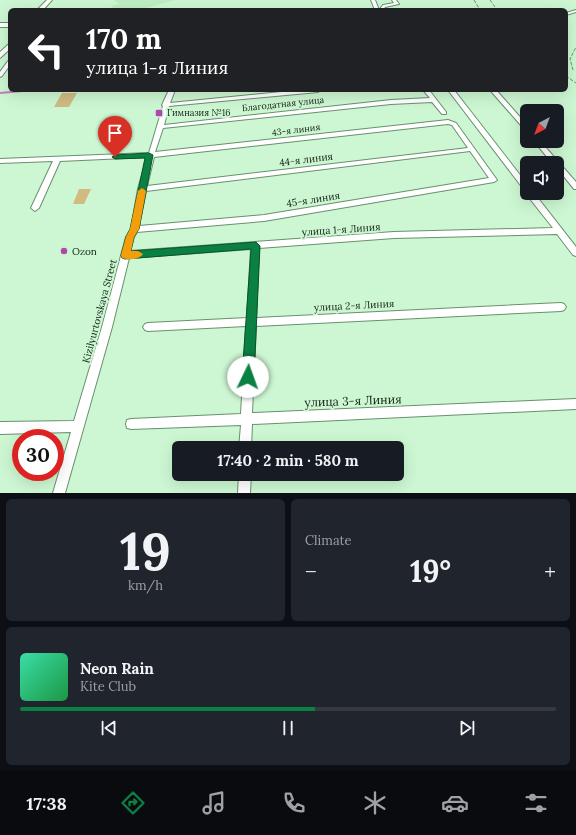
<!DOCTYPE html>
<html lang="en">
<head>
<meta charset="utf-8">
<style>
  :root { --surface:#171b24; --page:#20242c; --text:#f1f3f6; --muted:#9ea1a6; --line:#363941; --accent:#0b8043 }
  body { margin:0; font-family:Lora,serif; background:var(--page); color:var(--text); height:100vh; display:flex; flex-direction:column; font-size:15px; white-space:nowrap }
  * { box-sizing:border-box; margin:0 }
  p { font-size:13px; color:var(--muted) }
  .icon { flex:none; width:22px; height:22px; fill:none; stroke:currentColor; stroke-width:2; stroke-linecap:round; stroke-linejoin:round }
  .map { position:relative; height:493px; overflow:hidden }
  .sheet { display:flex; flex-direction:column; gap:6px; padding:6px; background:#0d0f14; flex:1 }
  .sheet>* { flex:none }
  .guide { position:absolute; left:8px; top:8px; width:560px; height:84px; border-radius:6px; box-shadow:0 4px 16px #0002; background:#202124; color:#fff; overflow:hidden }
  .needle { width:26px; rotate:221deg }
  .tools { position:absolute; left:520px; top:104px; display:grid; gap:8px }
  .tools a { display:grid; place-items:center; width:44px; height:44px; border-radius:6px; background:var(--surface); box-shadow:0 4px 16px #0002; font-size:20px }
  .speed { position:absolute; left:12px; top:429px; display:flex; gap:8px; font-size:20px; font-weight:700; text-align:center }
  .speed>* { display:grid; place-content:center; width:52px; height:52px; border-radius:50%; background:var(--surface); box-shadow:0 4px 16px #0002; line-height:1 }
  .speed .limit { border:6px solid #d22; background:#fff; color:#111 }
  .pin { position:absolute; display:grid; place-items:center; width:34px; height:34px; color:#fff; margin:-41px -17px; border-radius:50% 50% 50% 0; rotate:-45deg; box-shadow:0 0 4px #0007 }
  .pin .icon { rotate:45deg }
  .me { position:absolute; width:44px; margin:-22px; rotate:3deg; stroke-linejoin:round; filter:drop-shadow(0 0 3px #0008) }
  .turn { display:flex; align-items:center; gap:14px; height:84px; padding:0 12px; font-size:18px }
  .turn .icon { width:52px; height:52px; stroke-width:2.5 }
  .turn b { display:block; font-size:28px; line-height:34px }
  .big { font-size:30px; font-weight:700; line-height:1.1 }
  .sheet .card { flex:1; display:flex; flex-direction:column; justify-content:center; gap:6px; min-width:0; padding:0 14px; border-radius:6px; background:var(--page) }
  .sheet .dial { align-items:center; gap:0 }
  .dial b { font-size:52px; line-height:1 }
  .song { display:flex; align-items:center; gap:12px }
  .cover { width:48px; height:48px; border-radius:6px; background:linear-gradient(135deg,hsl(160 70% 55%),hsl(140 70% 35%)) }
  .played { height:4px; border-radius:2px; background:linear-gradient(90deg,var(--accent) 55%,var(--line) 55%) }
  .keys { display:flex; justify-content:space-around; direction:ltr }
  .heat { display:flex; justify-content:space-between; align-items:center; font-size:22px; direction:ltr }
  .sheet .tiles { flex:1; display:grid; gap:6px; grid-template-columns:1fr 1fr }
  .card:last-child { grid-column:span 2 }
  .trip { position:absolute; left:172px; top:441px; width:232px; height:40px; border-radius:6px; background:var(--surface); box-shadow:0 4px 16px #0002; font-weight:700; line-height:40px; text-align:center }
  .dock { display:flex; height:64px; justify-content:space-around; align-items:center; background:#090b0e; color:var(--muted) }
  .dock .icon { width:28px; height:28px }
  .dock .selected { color:var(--accent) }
  .dock b { font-size:18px; color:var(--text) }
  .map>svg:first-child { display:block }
</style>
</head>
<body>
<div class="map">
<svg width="576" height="493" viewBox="0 0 576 493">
  <rect width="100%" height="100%" fill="#cdf7d2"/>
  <path fill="#bdeec3" d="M114,0h62l-38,10h-23l-4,-4 8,-2z"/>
  <path fill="#d1bb83" d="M62,93h15l-8,14h-15z
    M79,189h12l-7,15h-11z"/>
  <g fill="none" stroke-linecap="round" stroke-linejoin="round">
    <path fill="#c37ec0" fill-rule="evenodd" d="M21,90h15l-2,1 -34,3v-2z"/>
    <defs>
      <path id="minor" d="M371,0h4l4,10 4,-5 11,-2 -2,-3h4l3,4 -14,3 -2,3h-8z
        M576,10v2l-10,3v-2z
        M8,61h2v4l-8,11 -2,1v-5z
        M169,90h6l-5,13 131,-13h20l-3,2 -149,14 -5,19 227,-25 39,-2 -7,-8h6l17,22v2h-4l-10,-12 -41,2 -228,24 -8,24 293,-32 8,3 41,57 -3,2 -230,39 -127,11 -3,5 -4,14 264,-19 159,-4 -26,-33 -1,-2 1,-1 7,1 42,54v9l-3,-1 -16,-21 -163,4 -135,10 -3,70 305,-15 3,1 2,3 -2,3 -3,1 -305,15 -4,87 324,-14v10l-324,15 -1,24h-12l2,-23 -110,4 -4,-1 -1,-4 1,-4 4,-1 110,-5 5,-88 -98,5 -3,-1 -2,-3 2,-3 3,-1 99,-5 4,-69 -122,9 -17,69 -47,166h-12l18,-61 -71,2v-12l74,-1 28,-94 24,-90 5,-8 7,-40 9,-32 -87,4 -21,47 -4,3 -4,-3 22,-47 -53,2v-4l149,-6 14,-47 -1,-1zM448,124l4,1 16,23 -321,38 7,-29zM470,151l19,27 -225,37 -125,11 7,-35z
        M448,90h6l73,94v7h-2z
        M490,90h6l31,35v6l-2,-1z
        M534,141h6l36,41v7h-2l-17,-21v-5h-5z
        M239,474h12l-1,19h-12z"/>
      <path id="major" d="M47,0h5l-9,10h-6z
        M0,23h10v4h-10z
        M10,43v6l-10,9v-6z"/>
    </defs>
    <use href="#minor" stroke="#69906e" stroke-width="2"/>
    <use href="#major" stroke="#69906e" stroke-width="2"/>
    <use href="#minor" fill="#fff" fill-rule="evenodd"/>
    <use href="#major" fill="#fff" fill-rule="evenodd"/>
    <path stroke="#739076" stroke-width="1" stroke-dasharray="3.5 1.5" stroke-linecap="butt" d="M474,0l6,10
      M490,0l7,10
      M573,70l-3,-11 6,-12
      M566,76l10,7"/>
  </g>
  <path fill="#0b8043" stroke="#07532c" d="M149,153l4,2 -14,74 -5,8 -3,14 125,-9 4,4 -6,131 -2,4 -4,1 -4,-1 -2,-4 9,-128 -126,10 -3,-1 -1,-3 5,-18 4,-8 15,-71 -30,1 -3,-2 3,-2z"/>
  <path fill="#f59e0b" d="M142,188l4,3 -7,38 -5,8 -3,14h7l5,3c-4,6 -15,6 -21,4l-1,-3 5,-18 4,-8 8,-38z"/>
  <g fill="#af48ac" stroke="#cdf7d2" stroke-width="1.5">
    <rect x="155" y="109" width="8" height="8" rx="2"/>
    <circle cx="64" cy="251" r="4"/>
  </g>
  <g text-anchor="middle" stroke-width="4" stroke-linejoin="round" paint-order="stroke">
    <g font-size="9" fill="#101f12" stroke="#cdf7d2">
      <text transform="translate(283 104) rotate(-6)" y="3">Благодатная улица</text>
      <text transform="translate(296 130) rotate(-7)" y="3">43-я линия</text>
    </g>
    <g font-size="9" fill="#101f12" stroke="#cdf7d2" text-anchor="start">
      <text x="167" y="116">Гимназия №16</text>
    </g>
    <g font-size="10" fill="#101f12" stroke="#cdf7d2">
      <text transform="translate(306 159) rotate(-7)" y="4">44-я линия</text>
      <text transform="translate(313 199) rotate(-9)" y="4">45-я линия</text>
      <text transform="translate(341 229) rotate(-4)" y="4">улица 1-я Линия</text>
      <text transform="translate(354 305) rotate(-3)" y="4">улица 2-я Линия</text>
      <text transform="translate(99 311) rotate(-75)" y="4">Kizilyurtovskaya Street</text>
    </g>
    <g font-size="10" fill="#101f12" stroke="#cdf7d2" text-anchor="start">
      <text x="72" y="255">Ozon</text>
    </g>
    <g font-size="12" fill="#101f12" stroke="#cdf7d2">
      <text transform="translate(353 401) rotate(-2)" y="4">улица 3-я Линия</text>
    </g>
  </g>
</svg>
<div class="tools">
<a><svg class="needle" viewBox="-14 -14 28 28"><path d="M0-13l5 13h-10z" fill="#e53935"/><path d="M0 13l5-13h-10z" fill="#9ea1a6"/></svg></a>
<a><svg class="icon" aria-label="sound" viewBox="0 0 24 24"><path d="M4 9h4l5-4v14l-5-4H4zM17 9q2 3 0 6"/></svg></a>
</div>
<div class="speed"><div class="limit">30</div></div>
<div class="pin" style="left:115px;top:157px;background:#d93025"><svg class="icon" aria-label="arrive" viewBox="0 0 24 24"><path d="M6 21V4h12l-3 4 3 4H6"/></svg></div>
<svg class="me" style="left:248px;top:377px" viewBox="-20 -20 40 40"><circle r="19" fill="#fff"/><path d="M0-13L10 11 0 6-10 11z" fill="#0b8043"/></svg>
<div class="trip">17:40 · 2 min · 580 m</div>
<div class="guide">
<div class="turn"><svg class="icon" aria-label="left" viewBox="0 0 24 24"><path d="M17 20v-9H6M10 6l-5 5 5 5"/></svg><div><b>170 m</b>улица 1-я Линия</div></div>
</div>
</div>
<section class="sheet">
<div class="tiles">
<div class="card dial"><b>19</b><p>km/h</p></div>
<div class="card"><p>Climate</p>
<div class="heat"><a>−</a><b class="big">19°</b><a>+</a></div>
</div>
<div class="card">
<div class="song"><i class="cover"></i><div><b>Neon Rain</b><p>Kite Club</p></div></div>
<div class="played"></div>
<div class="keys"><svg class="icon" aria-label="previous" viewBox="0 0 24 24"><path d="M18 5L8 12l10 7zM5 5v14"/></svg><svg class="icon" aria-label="pause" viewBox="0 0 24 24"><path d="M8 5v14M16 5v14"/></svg><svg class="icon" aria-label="next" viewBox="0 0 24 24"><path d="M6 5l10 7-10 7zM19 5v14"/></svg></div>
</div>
</div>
</section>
<nav class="dock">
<b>17:38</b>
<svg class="icon selected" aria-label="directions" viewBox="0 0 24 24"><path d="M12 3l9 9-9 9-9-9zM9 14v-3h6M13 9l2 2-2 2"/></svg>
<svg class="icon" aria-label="music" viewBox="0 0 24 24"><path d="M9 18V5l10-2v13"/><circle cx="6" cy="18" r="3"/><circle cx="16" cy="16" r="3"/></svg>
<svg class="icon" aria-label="phone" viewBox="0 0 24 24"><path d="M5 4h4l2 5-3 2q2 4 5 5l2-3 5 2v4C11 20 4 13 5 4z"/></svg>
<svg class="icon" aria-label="climate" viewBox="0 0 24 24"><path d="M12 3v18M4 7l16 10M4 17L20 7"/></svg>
<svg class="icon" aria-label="car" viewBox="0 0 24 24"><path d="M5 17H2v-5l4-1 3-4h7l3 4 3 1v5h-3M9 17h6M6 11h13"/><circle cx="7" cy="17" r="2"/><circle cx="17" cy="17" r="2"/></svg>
<svg class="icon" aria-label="filters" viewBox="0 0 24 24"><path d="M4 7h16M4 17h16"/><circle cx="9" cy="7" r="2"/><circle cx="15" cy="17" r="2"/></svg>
</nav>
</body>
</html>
